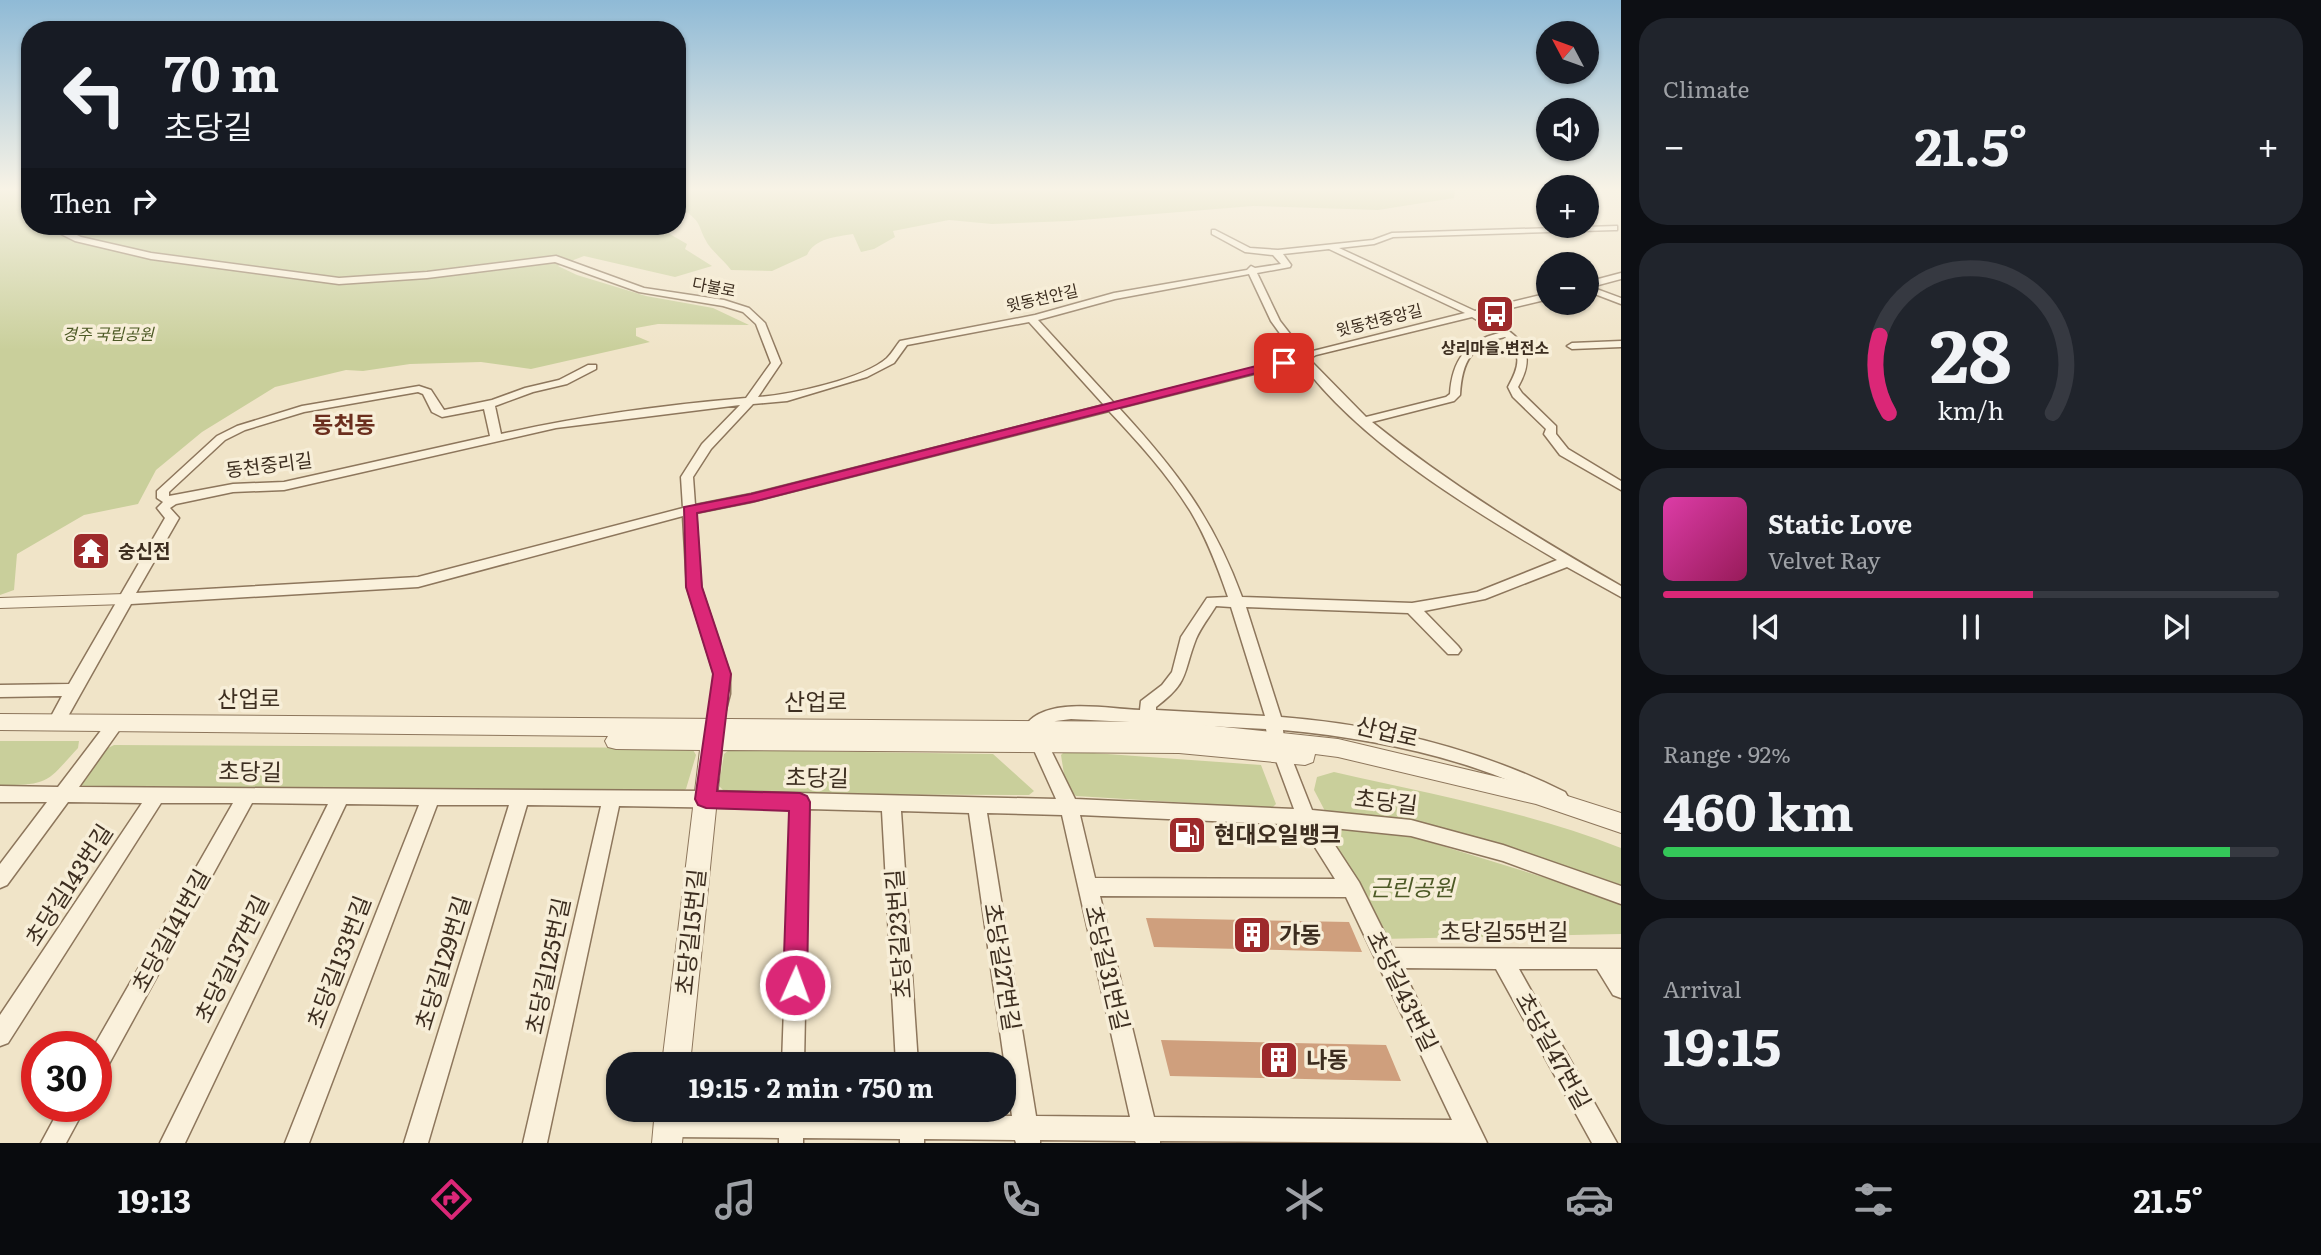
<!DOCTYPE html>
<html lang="en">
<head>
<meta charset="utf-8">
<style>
  :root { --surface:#171b24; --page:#20242c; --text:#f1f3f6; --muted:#9ea1a6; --line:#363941; --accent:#db2777 }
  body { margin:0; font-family:Literata,"Noto Sans KR",serif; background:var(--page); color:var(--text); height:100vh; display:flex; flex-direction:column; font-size:26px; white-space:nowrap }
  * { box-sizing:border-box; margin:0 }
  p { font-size:23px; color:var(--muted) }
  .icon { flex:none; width:38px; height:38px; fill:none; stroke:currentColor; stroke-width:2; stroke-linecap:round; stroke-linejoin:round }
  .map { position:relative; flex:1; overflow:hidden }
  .sheet { display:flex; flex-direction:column; gap:18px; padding:18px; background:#0d0f14; width:700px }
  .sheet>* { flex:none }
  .top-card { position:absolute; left:21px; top:21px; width:665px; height:214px; border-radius:28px; box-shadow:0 2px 5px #0004; background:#171b24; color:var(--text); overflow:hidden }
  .needle { width:46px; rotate:311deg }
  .controls { position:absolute; left:1536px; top:21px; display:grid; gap:14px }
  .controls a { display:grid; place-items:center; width:63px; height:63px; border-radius:50%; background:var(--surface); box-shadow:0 2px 5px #0004; font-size:35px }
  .speed { position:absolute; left:21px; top:1031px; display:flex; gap:14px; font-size:35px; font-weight:700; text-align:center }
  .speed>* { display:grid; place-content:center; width:91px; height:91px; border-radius:50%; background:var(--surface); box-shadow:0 2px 5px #0004; line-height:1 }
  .speed .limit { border:10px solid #d22; background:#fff; color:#111 }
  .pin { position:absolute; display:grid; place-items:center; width:60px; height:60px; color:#fff; margin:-30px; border-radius:14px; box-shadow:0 4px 10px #0006 }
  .me { position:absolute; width:77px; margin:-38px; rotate:2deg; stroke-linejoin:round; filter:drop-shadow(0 0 5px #0008) }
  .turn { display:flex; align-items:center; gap:24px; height:147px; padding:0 28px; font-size:32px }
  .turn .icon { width:91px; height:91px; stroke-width:2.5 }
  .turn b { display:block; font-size:49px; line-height:60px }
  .then { display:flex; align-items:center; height:66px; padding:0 28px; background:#0003; gap:14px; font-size:26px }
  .big { font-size:52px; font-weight:700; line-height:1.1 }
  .sheet .card { flex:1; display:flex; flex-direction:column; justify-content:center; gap:10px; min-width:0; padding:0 24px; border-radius:28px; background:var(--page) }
  .sheet .dial { align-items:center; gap:0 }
  .dial svg { height:182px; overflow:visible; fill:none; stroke:var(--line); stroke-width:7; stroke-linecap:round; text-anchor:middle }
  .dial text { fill:var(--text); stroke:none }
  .song { display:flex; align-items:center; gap:21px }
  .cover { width:84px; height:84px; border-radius:10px; background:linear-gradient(135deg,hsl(320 70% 55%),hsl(330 70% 35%)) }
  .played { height:7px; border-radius:4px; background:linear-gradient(90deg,var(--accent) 60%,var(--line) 60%) }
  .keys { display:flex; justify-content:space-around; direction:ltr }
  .heat { display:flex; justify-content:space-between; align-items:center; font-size:38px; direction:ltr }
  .charge { height:10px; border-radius:5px; background:linear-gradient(90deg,#34c759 92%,var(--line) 0) }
  .trip { position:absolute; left:606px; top:1052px; width:410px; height:70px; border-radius:28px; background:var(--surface); box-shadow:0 2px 5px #0004; font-weight:700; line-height:70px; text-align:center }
  .dock { display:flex; height:112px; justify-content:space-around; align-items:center; background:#090b0e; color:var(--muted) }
  .dock .icon { width:49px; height:49px }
  .dock .current { color:var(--accent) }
  .dock b { font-size:32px; color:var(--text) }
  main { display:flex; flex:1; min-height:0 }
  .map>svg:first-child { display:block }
</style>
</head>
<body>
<main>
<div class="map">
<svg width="1621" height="1143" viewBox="0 0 1621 1143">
  <rect width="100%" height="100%" fill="#f0e4c8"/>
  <path fill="#c9cf9b" d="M0,190h30v36h636l-5,3 26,15 -2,5 27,17 -37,11 -91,-21 -26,10 19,9 69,21 67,12 36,17 -91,-1 -22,4v8l14,6 -119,27 -50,-7 -71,2 -47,7 -17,-1 -71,17 -73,45 -46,38 -18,34 -54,11 -67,39 -3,36 -14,5z
    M677,190h778l-1,8 -76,12 -125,-4 -184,15 -77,3 -43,-4 -56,11 2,6 -21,12 -13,3 -8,-18c-17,3 -38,4 -46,21l-35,16 -41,-1c-8,-11 -21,-20 -26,-31 -7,-14 -4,-16 -18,-27l-10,6z
    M0,741h79l-1,7c-32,35 -29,37 -78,37z
    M114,745l578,3 4,7 -10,34 -7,4 -596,-4 -2,-8 25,-32z
    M729,750l264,4 41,37 -5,4 -302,-1 -8,-8 5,-32z
    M1065,751l196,14 15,39 -4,4 -196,-12 -10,-9 -5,-32z
    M1334,772c97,22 195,40 287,76v38l-55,-19 -132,-38 -109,-18 -11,-21 3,-13z
    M1325,820l88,17 208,64v33l-241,5z"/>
  <path fill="#cf9f7d" d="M1146,918l203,4 13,30 -208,-5z
    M1161,1040l225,5 15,36 -231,-5z"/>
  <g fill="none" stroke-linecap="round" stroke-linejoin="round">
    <defs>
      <path id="pedestrian" d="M0,603l125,-4"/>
      <path id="minor" d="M61,226h8l-3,4 15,7 70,16 188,25 88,-6 129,-16 88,32 80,12 25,8 16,15 16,40 -23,34c31,-2 106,-18 129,-39 5,-5 9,-12 13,-17l135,-26 79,-22 133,-23 4,-4 4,2 26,-4 -8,-9 -28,-3 -33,-18v-4h3l35,18 28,2 95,-10 19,-7 225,-7v4h-3l-221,7 -19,7 -35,4 136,63 74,-18v6l-67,16c33,18 59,32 36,72l4,6 34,33v8l12,15 53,32v9l-61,-35 -16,-21 2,-5 -33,-32 -5,-10c11,-20 15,-33 -3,-50 -34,8 -43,24 -45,58l-6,6 -82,21c78,63 162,114 249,164v11l-54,-30 -82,32 -61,12 34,35 3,4 -3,4h-10l-40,-41 -162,-6 35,110c100,8 195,31 284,75l3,5 -3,5 -6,3c-19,-7 -35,-19 -54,-26 -70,-28 -147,-42 -222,-49l1,9 28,71 99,10 92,25 118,41v18l-118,-43 -92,-25 -88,-9 36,55 33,66 229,1v49l-8,-3 -16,-26h-78l98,174h-25l-96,-174 -94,-1 85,175 -327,-2v2h-24l-1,-2 -95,-1v3h-24l-1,-3 -91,-1v4h-24v-4l-97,-1v5h-24v-5l-110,-1 -8,-4 -4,-8 4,-8 8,-4 111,1v-4h24v4l94,1v-5h24v5l90,1 -43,-303 -68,-2 17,253h-22l-14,-253 -73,-2 -5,255h-22l9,-255 -172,-3 -72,337h-24l78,-337 -74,-1 -99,338h-24l105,-338h-72l-128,338h-24l134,-338 -73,-1 -161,339h-25l168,-339 -76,-1 -148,270 -8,3v-30h-2l139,-243h-72l-153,240 -8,3v-31l142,-212 -74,-1 -61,83 -7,3v-24l47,-62h-47v-16l58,1 51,-67 6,-2 6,2 2,5 -44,62 627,4 350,8 -32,-71c18,-33 85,-19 116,-18l1,-9 21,-16 10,-13 9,-35 26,-39 21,-1c-10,-29 -21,-58 -37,-85 -23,-37 -52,-69 -82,-101l-358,91 -55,11 5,74 29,87v20l-9,35 -2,5 -6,2 -6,-2 -2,-5 9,-35v-20l-27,-87 -4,-71 -265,71 -287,17 -69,123 -6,2 -6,-2 -2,-5 14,-26 -62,1v-12l69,-1 96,-166 -8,-10 6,-6 -6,-4v-7l60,-55 20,-10 65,-20 117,-20 12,4 13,20 48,-10 33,-12 34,-8 29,-15h8v4l-29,15 -34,8 -38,14 6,28c80,-18 163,-29 245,-36l25,-35 -15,-39 -13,-12 -20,-6 -84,-14 -84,-30 -128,16 -88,6 -188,-25 -76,-18 -16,-8zM1329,249l136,64 -160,40 -25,-32 -23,-48 33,-6 1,-2 -8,-11zM1249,274l22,47 26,36 -183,46 -76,-83 77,-21zM1472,317l27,16c-33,8 -47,28 -49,61l-4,3 -80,20 -57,-58 7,-4zM1029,322l75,83 -353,89 -56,11 -2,-28 18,-28 42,-45 34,-3 80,-24 27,-14 13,-18zM1301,362c58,80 171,148 256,198l-80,32 -65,11 -170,-6c-29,-79 -66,-127 -123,-189zM418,392l5,2 9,18 10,5 42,-8 6,27 -206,46 -51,2 -64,12v-4l56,-52 20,-10 59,-18zM740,405l-38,39 -21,33 2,31 -265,69 -282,16 43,-75 -9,-10 6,-4 57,-12 51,-2 272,-62zM1216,606l15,1 34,109 -109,-6v-3c34,-26 26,-32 40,-68 5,-12 14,-23 20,-33zM1071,719l195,10 2,10 26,70 -219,-10 -34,-69 15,-9zM987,813l75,2 68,302 -94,-1zM1080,815l221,10 34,54 -240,-1zM1100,896l246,1 106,223 -298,-3z
        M1621,273v6l-30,8 30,11v6l-34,-13v-9z
        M1621,341v6l-49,2 -5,-3 5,-3z
        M61,1106h25l-20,37h-25z"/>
      <path id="tertiary" d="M0,714l1176,8 162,17 198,47 85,27v20l-85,-29 -198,-47 -23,-3 -2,8 -8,3 -126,-12 -457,-3 -32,314h-28l38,-314 -84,-1 -8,-2 -3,-6 3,-5 -608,-6z
        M655,1110h30l-3,33h-30z"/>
    </defs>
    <use href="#pedestrian" stroke="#8d765c" stroke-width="12"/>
    <use href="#minor" stroke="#8d765c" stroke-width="3"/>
    <use href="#tertiary" stroke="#8d765c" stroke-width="2"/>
    <use href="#pedestrian" stroke="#faf1dc" stroke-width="10"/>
    <use href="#minor" fill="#faf1dc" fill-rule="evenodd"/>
    <use href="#tertiary" fill="#faf1dc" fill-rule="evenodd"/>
  </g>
  <linearGradient id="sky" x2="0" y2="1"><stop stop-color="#8fbad6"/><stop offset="0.54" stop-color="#f8f3e6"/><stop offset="1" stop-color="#f8f3e6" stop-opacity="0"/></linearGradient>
  <rect width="1621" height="350" fill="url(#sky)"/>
  <path fill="#db2777" stroke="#8e194d" stroke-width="2" d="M1284,359l4,1v5l-532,136 -59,12 5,74 29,87 -14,117 83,2 7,3 3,6 -3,183 -3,9 -9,4 -8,-4 -4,-9 6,-174 -83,-3 -8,-3 -3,-6 18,-125 -27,-87 -2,-80 67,-13z"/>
  <defs>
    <symbol id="bus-square" viewBox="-11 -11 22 22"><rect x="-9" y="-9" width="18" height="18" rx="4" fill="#9e2a2b" stroke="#f7eed8"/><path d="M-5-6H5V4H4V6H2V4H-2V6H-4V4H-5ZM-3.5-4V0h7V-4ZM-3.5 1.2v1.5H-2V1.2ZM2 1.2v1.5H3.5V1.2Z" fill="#fff"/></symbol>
    <symbol id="temple-square" viewBox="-11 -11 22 22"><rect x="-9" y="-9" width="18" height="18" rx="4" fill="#9e2a2b" stroke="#f7eed8"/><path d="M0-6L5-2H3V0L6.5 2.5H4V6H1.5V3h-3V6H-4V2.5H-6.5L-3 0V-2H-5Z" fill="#fff"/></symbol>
    <symbol id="fuel-square" viewBox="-11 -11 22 22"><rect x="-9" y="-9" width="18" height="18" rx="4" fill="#9e2a2b" stroke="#f7eed8"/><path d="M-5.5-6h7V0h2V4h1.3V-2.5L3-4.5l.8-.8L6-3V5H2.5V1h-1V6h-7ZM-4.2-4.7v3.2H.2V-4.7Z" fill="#fff"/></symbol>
    <symbol id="building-square" viewBox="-11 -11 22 22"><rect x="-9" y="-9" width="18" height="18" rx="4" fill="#9e2a2b" stroke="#f7eed8"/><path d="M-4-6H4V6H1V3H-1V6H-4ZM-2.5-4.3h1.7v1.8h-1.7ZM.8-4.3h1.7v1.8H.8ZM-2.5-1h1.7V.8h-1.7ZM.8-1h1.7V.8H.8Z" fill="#fff"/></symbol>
  </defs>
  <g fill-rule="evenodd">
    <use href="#bus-square" x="1473" y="292" width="44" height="44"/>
    <use href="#temple-square" x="69" y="529" width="44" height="44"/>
    <use href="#fuel-square" x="1165" y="813" width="44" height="44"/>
    <use href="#building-square" x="1230" y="913" width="44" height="44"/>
    <use href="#building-square" x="1257" y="1038" width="44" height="44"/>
  </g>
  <g text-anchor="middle" stroke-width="7" stroke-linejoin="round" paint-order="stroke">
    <g font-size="16" fill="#3d2e20" stroke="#f7eed8">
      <text transform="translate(714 287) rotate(11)" y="6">다불로</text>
      <text transform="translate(1042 298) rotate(-13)" y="6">윗동천안길</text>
      <text transform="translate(1379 320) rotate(-14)" y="6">윗동천중앙길</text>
    </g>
    <g font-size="16" font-style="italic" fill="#4d5a26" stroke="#f7eed8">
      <text x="108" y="340">경주 국립공원</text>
    </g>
    <g font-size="16" font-weight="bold" fill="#3d2e20" stroke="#f7eed8">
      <text x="1495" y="354">상리마을.변전소</text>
    </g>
    <g font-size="19" fill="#3d2e20" stroke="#f7eed8">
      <text transform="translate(269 465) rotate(-7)" y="7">동천중리길</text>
    </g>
    <g font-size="19" font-weight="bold" fill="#3d2e20" stroke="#f7eed8" text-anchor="start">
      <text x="118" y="558">숭신전</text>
    </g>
    <g font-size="23" font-weight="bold" fill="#6b2e1e" stroke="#f7eed8">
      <text x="344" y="433">동천동</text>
    </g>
    <g font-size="23" fill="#3d2e20" stroke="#f7eed8">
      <text x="249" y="707">산업로</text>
      <text x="816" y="710">산업로</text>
      <text transform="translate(1387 732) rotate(13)" y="8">산업로</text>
      <text transform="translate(250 772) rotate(1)" y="8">초당길</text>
      <text transform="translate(817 778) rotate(1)" y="8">초당길</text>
      <text transform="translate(1386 802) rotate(7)" y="8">초당길</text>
      <text transform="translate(69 885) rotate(-57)" y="8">초당길143번길</text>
      <text transform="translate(171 931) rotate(-61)" y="8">초당길141번길</text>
      <text transform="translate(691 932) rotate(-84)" y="8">초당길15번길</text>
      <text x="1504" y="940">초당길55번길</text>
      <text transform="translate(899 934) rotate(-94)" y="8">초당길23번길</text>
      <text transform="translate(232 959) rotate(-64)" y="8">초당길137번길</text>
      <text transform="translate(339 962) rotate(-69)" y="8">초당길133번길</text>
      <text transform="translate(443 963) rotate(-73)" y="8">초당길129번길</text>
      <text transform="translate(548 966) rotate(-78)" y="8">초당길125번길</text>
      <text transform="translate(1002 967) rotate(81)" y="8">초당길27번길</text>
      <text transform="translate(1107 968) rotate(77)" y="8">초당길31번길</text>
      <text transform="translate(1402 991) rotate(64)" y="8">초당길43번길</text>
      <text transform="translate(1553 1051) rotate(61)" y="8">초당길47번길</text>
    </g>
    <g font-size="23" font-weight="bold" fill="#3d2e20" stroke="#f7eed8" text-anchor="start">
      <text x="1214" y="843">현대오일뱅크</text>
      <text x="1279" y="943">가동</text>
      <text x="1306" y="1068">나동</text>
    </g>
    <g font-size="23" font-style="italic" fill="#4d5a26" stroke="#f7eed8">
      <text x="1412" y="896">근린공원</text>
    </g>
  </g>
</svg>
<div class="controls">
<a><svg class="needle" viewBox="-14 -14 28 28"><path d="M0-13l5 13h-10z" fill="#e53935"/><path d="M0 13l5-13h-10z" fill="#9ea1a6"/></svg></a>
<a><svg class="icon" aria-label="sound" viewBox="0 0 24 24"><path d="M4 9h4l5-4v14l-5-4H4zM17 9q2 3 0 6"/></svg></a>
<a>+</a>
<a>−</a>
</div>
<div class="speed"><div class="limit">30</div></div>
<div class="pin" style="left:1284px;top:363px;background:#d93025"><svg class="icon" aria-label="arrive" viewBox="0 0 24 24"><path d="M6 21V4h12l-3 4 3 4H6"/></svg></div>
<svg class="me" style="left:795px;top:985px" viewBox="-20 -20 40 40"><circle r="17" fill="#db2777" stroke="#fff" stroke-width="3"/><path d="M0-11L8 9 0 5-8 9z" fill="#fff"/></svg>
<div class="trip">19:15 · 2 min · 750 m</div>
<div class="top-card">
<div class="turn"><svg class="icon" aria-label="left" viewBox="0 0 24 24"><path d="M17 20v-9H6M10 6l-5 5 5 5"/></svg><div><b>70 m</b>초당길</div></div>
<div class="then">Then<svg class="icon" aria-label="right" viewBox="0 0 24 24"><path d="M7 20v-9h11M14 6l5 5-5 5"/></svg></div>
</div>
</div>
<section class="sheet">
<div class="card"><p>Climate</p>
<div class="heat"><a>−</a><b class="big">21.5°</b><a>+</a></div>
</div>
<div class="card dial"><svg viewBox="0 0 100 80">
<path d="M14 69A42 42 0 1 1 86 69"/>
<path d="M14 69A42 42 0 0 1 10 35" stroke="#db2777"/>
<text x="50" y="56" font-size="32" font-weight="700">28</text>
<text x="50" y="72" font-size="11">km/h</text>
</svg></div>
<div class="card">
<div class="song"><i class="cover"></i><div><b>Static Love</b><p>Velvet Ray</p></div></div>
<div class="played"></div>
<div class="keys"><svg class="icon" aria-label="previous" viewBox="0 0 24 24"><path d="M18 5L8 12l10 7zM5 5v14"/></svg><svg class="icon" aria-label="pause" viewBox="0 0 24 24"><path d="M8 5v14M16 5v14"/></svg><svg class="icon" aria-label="next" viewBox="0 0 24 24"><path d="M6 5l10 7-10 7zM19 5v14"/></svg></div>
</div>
<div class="card"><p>Range · 92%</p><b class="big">460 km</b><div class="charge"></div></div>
<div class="card"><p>Arrival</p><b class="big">19:15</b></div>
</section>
</main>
<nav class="dock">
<b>19:13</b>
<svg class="icon current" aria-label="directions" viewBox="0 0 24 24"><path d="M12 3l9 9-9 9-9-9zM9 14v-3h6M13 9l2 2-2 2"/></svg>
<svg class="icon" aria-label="music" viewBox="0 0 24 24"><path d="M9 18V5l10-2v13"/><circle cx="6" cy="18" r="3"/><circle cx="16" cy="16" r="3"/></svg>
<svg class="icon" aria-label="phone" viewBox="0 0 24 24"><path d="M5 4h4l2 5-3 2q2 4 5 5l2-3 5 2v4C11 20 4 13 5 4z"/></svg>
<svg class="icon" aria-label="climate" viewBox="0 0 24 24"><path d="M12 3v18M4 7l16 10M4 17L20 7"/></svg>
<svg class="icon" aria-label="car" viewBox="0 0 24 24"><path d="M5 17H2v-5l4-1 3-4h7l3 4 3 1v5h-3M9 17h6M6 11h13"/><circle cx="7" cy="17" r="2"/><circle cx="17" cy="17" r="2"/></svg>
<svg class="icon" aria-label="filters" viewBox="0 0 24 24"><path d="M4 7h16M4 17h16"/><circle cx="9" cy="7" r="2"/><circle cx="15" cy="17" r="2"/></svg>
<b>21.5°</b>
</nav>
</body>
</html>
